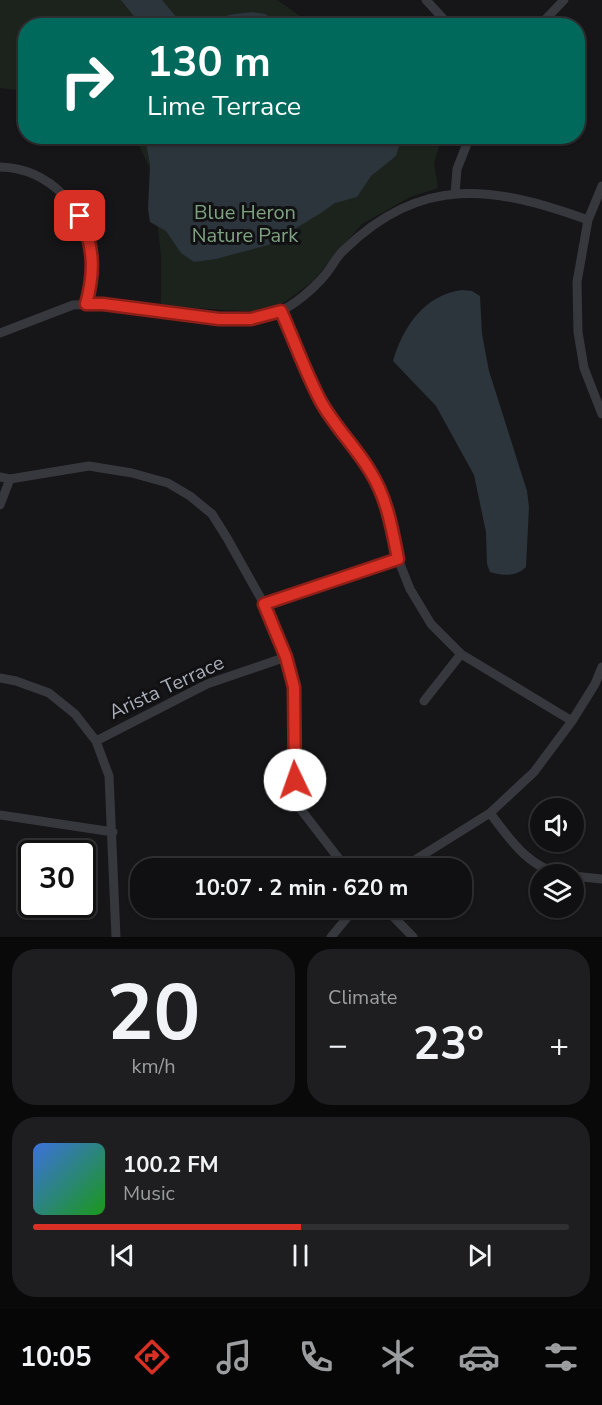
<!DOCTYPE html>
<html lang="en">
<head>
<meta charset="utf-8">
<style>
  :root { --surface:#101012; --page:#1e1e20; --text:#f1f3f6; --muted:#9c9d9f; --line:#303032; --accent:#d93025 }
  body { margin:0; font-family:"Nunito Sans",sans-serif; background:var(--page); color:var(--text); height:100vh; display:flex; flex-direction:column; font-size:22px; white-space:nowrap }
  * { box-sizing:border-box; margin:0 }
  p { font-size:20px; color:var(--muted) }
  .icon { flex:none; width:33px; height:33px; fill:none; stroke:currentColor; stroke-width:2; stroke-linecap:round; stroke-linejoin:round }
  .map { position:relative; height:937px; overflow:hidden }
  .drawer { display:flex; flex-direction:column; gap:12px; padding:12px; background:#09090a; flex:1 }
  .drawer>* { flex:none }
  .hud { position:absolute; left:18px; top:18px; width:567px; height:126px; border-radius:24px; box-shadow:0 2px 4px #0004,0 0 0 2px var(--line); background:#00695c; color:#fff; overflow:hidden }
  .tools { position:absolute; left:530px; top:798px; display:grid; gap:12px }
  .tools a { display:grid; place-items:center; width:54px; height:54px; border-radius:50%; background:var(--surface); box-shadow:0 2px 4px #0004,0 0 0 2px var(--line); font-size:30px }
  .speed { position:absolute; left:18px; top:840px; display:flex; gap:12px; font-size:30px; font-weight:700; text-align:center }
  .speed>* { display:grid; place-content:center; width:78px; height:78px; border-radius:50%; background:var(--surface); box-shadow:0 2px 4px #0004,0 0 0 2px var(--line); line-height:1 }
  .speed .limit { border:3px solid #111; border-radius:9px; background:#fff; color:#111 }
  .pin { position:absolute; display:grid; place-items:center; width:51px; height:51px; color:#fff; margin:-26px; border-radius:12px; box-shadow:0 3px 9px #0006 }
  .me { position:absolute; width:66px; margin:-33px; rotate:357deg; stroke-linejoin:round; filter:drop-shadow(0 0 4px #0008) }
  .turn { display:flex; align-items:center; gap:21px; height:126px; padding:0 30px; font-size:27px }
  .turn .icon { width:78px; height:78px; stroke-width:2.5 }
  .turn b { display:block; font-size:42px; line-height:51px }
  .big { font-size:45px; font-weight:700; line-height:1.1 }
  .drawer .card { flex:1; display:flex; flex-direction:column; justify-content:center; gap:9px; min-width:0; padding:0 21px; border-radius:24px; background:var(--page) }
  .drawer .dial { align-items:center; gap:0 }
  .dial b { font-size:78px; line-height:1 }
  .song { display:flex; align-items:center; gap:18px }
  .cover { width:72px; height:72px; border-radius:9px; background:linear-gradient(135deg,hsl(220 70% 55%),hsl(120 70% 35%)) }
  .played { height:6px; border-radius:3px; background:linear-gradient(90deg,var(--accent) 50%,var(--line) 50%) }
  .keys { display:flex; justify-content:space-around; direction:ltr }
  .heat { display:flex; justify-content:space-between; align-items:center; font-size:33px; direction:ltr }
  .drawer .tiles { flex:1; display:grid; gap:12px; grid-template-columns:1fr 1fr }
  .card:last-child { grid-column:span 2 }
  .trip { position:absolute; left:130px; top:858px; width:342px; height:60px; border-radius:24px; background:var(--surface); box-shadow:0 2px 4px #0004,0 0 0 2px var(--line); font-weight:700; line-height:60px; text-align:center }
  .dock { display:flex; height:96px; justify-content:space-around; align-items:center; background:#060607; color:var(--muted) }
  .dock .icon { width:42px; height:42px }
  .dock .active { color:var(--accent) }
  .dock b { font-size:27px; color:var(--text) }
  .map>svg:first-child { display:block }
</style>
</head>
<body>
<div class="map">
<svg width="602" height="937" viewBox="0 0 602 937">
  <rect width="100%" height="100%" fill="#161618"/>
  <path fill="#1c231d" d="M0,0h277l36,25 -287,1 -1,65 -25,-3z
    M135,137h307l-8,26 4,25 -28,9 -48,27 -49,57 -28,21 -23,10 -101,-6v-50l-9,-83z"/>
  <path fill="#2c353c" d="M121,0h41l21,25h-42z
    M253,12l12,2 16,11h-82c17,-9 35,-11 54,-13z
    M402,136l-6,20 -25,20 -14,21 -22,6 -14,10 -53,32 -52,14 -22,3 -13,-9 -15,-22 -16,-9 -2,-13 2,-44 -5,-28z
    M462,290l10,1 8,5 2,38 7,37 38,120 2,16 -3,60c-10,10 -23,9 -36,5l-3,-8 -1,-32 -12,-57 -38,-69 -43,-45c10,-34 31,-66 69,-71z"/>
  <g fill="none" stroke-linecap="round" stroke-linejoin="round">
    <path stroke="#37383d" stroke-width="9" d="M426,0l24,26
      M539,26l25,-26
      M0,167c50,1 89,44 93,92 1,15 -3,31 -7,45
      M602,186l-14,34 -11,62 1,50 6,36 18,46
      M455,194l2,-25 13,-33
      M281,311l39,88 14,24 36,47 12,24 8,25 8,40 12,30 21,35 30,30 111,67
      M0,333l73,-28 30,-1c53,8 125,25 176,7 14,-4 36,-24 46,-36 7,-8 11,-18 19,-25 78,-76 150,-64 244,-30
      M0,477l10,2 79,-13 43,7 36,10 22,13 22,18 15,24 37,66 22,53 8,30 1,93 7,31 44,57
      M0,505l10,-26
      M264,604l134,-45
      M0,678l16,3 33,12 26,21 21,27 13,35 7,161
      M424,701l37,-47
      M96,741l111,-57 79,-27
      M490,813c19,25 39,56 73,61
      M0,815l113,17
      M402,868l88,-55 44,-41 38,-51 23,-37 7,-17
      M573,876l29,3
      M385,908l28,29
      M331,937l24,-29"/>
  </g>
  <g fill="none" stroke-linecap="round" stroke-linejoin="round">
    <defs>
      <path id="route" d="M80,216c14,30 15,56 6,88h17l116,15h32l30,-8c13,29 24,60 39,89 14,26 35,46 50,71 17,27 22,57 28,88l-134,45 22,53 8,30 1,93"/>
    </defs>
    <use href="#route" stroke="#8d1f18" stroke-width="15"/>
    <use href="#route" stroke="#d93025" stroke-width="10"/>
  </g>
  <g text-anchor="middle" stroke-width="6" stroke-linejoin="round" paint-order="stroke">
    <g font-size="20" fill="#7fa381" stroke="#111113">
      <text x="245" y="219">Blue Heron<tspan x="245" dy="23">Nature Park</tspan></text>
    </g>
    <g font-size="20" fill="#a8adb8" stroke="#111113">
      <text transform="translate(166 687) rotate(-25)" y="7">Arista Terrace</text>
    </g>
  </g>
</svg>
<div class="tools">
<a><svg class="icon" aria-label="sound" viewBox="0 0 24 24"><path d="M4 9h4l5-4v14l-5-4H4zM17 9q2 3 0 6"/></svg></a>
<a><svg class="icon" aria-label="layers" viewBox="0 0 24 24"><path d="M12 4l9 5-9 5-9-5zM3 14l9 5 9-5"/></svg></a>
</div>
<div class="speed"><div class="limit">30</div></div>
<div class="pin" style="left:80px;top:216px;background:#d93025"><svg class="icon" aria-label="arrive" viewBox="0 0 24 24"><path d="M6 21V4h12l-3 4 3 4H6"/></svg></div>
<svg class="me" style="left:295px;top:780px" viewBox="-20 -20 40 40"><circle r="19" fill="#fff"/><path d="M0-13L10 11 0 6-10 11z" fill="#d93025"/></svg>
<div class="trip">10:07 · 2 min · 620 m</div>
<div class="hud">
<div class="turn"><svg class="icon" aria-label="right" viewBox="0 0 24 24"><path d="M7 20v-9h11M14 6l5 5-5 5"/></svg><div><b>130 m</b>Lime Terrace</div></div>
</div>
</div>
<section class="drawer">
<div class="tiles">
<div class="card dial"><b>20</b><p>km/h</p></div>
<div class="card"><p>Climate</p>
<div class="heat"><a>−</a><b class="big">23°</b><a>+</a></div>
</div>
<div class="card">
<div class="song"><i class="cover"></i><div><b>100.2 FM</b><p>Music</p></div></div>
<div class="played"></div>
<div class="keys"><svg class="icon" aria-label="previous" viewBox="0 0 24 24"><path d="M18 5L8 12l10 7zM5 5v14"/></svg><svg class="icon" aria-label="pause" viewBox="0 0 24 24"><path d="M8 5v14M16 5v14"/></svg><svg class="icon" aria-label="next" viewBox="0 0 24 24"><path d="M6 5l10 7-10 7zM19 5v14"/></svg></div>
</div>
</div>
</section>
<nav class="dock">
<b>10:05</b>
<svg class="icon active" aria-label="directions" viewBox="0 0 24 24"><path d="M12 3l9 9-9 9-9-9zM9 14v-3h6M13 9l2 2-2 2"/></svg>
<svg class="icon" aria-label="music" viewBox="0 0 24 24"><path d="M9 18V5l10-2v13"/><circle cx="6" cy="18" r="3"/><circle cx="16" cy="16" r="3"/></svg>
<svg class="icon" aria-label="phone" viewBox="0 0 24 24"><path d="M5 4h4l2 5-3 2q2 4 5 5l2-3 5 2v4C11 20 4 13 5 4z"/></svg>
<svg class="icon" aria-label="climate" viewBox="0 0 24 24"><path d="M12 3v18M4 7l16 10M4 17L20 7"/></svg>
<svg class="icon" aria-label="car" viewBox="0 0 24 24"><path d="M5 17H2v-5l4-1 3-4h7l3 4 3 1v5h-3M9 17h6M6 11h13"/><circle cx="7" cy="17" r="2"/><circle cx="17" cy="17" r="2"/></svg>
<svg class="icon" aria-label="filters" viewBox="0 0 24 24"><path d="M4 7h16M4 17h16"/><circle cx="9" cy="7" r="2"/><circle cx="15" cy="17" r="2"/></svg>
</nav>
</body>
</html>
